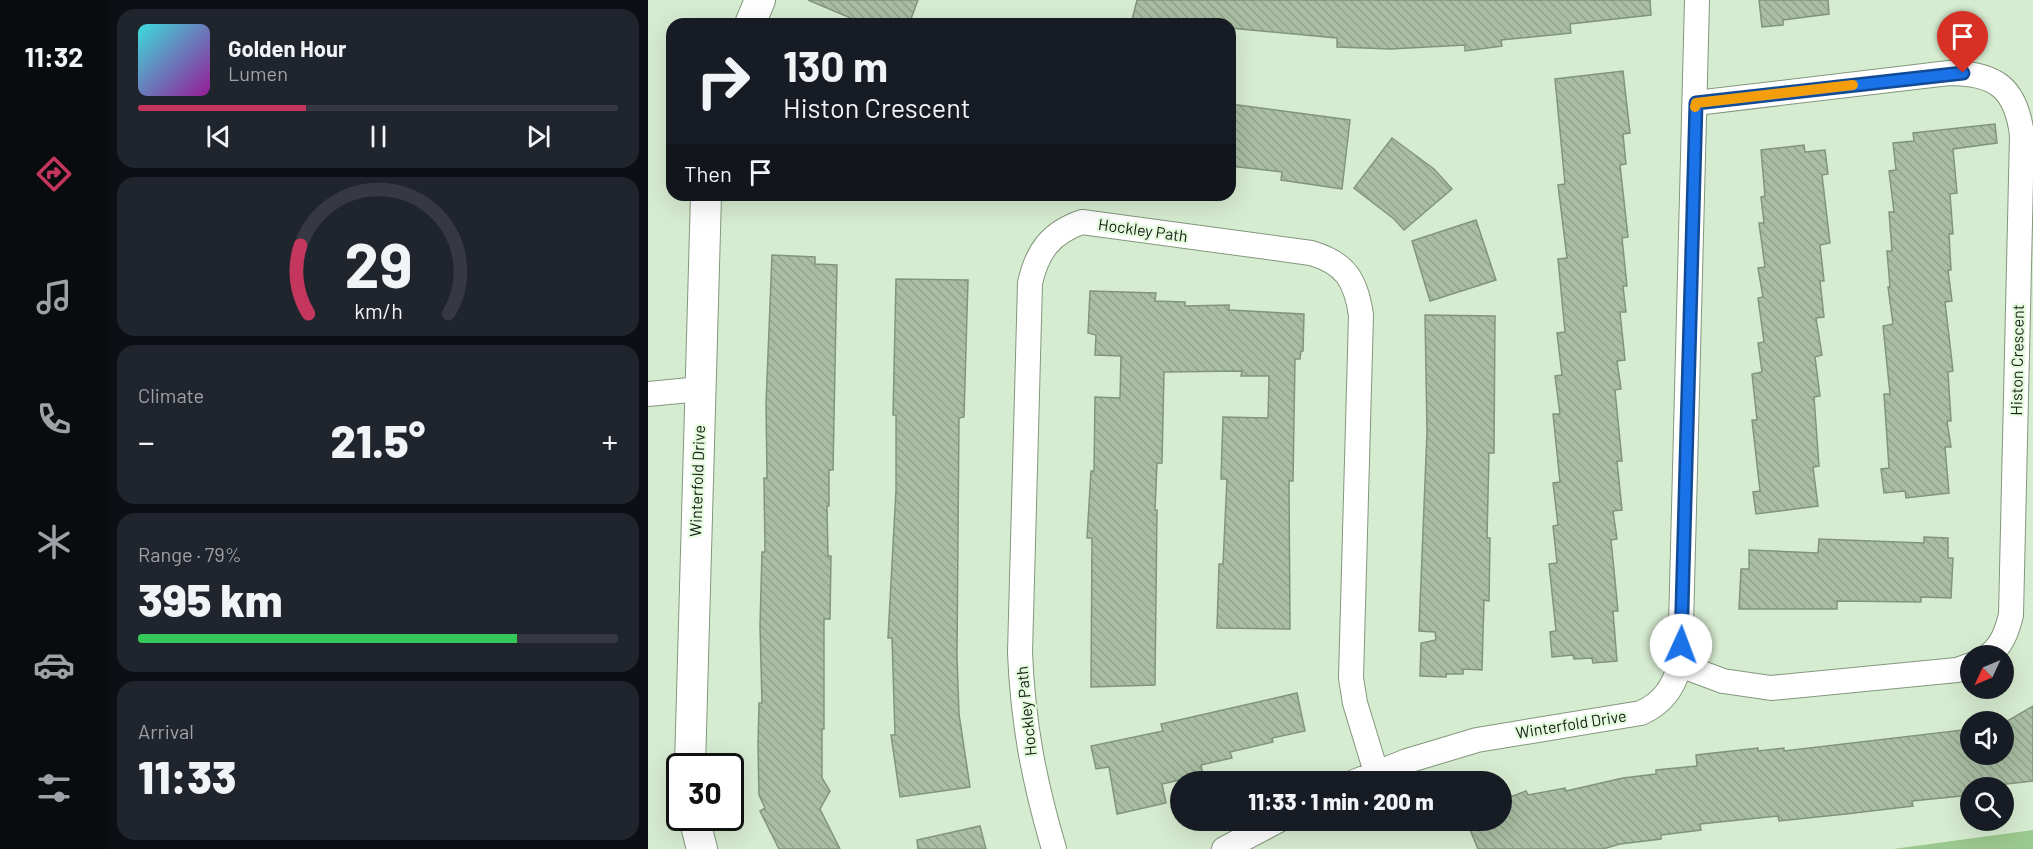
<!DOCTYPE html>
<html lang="en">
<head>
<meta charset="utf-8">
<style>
  :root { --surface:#171b24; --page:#20242c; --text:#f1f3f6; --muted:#9ea1a6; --line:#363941; --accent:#c5365e }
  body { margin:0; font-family:Barlow,sans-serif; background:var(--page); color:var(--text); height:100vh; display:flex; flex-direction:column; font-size:22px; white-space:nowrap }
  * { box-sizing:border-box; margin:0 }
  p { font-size:20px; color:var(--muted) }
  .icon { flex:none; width:33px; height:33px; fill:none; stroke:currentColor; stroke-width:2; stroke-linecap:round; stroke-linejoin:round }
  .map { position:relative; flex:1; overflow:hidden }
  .panel { display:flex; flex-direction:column; gap:9px; padding:9px; background:#0d0f14; width:540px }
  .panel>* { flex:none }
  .hud { position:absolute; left:18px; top:18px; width:570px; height:183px; border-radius:18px; box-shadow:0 6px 24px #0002; background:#171b24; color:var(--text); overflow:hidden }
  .needle { width:39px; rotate:226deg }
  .tools { position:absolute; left:1312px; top:645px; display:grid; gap:12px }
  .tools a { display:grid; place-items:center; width:54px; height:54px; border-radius:50%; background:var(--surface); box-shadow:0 6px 24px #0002; font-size:30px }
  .speed { position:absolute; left:18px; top:753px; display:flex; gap:12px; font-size:30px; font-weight:700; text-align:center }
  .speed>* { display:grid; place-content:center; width:78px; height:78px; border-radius:50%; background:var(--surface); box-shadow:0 6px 24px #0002; line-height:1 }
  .speed .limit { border:3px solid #111; border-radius:9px; background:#fff; color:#111 }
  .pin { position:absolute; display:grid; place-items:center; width:51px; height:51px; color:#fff; margin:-62px -26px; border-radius:50% 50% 50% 0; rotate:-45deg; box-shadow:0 0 6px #0007 }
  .pin .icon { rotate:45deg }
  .me { position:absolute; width:66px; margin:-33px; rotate:2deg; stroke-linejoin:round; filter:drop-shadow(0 0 4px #0008) }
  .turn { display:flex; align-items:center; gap:21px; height:126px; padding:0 18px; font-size:27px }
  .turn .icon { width:78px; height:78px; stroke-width:2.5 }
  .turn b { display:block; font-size:42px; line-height:51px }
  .then { display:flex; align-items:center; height:57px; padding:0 18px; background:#0003; gap:12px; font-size:22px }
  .big { font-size:45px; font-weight:800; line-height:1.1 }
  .panel .card { flex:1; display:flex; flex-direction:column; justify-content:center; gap:9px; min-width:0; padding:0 21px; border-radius:18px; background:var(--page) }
  .panel .dial { align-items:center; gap:0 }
  .dial svg { height:156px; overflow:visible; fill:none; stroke:var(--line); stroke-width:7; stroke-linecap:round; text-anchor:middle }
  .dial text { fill:var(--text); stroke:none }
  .song { display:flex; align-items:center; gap:18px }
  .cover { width:72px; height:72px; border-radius:9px; background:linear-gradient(135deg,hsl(180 70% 55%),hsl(300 70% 35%)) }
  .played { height:6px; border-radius:3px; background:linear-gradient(90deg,var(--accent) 35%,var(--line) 35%) }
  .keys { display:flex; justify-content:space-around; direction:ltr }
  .heat { display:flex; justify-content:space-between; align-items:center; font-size:33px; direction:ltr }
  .charge { height:9px; border-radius:4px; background:linear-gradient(90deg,#34c759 79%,var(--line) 0) }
  .trip { position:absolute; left:522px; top:771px; width:342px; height:60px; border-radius:30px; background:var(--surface); box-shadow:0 6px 24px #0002; font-weight:800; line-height:60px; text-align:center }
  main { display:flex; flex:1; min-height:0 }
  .tabs { display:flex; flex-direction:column; width:108px; justify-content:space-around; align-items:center; background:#090b0e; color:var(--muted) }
  .tabs .icon { width:42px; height:42px }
  .tabs .current { color:var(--accent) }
  .tabs b { font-size:27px; color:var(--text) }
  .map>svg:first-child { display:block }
</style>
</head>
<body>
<main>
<nav class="tabs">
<b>11:32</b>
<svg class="icon current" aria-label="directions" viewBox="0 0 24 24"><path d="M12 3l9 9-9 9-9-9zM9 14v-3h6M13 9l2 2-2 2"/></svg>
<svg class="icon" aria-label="music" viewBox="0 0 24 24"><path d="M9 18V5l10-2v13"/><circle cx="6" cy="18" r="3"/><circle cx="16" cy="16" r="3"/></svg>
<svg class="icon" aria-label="phone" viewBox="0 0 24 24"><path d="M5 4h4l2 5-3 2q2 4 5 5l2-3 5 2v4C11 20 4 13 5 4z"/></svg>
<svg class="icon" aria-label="climate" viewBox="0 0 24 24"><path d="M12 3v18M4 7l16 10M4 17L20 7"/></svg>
<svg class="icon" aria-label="car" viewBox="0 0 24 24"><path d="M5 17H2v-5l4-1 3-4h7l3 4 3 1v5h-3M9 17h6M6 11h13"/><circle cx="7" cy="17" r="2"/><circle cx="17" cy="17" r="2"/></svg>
<svg class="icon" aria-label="filters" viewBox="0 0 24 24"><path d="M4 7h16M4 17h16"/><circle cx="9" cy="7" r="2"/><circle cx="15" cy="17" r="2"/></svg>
</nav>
<section class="panel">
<div class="card">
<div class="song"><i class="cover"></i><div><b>Golden Hour</b><p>Lumen</p></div></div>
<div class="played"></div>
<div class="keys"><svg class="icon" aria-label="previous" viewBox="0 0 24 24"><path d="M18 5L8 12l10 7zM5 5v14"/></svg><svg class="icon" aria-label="pause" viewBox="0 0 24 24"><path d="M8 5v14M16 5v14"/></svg><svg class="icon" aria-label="next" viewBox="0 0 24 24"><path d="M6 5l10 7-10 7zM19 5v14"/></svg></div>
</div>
<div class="card dial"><svg viewBox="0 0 100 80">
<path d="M14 69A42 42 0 1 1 86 69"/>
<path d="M14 69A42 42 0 0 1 10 34" stroke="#c5365e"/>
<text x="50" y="56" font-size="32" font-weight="700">29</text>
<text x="50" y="72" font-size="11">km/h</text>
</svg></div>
<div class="card"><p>Climate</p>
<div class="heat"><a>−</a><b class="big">21.5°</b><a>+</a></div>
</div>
<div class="card"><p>Range · 79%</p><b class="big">395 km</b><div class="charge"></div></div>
<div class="card"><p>Arrival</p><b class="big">11:33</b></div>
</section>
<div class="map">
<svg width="1385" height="849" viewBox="0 0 1385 849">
  <defs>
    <pattern id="building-back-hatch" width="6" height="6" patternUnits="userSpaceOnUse" patternTransform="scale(1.5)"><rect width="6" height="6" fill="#a9bea3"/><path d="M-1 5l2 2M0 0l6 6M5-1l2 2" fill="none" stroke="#91a38b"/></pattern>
  </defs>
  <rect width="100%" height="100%" fill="#d6ecd0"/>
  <path fill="#9bc88e" d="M1385,830v19h-140z"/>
  <path fill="url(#building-back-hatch)" stroke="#81957b" stroke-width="1.5" d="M160,0h110l-9,24h-44z
    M489,0h513l1,15 -81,9 1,9 -70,7 1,6 -37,5v-6l-74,4 -54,-2v-9l-107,-10v-4h-99z
    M1111,0h69l1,14 -46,6v5l-21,2z
    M975,71l7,62 -7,1 3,30 -6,1 8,72 -6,1 5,48h-4l3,26h-6l5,48 -8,1 4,28 -6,1 7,71h-5l5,49 -9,1 4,28 -6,1 7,71h-5l4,50 -24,2 -1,-5 -18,1 -1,-4 -21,2 -2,-25 6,-1 -7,-67 8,-1 -4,-37 5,-1 -5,-42 7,-1 -7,-68h7l-5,-38 7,-1 -5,-42 8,-1 -7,-73 9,-1 -9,-73 7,-1 -10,-105z
    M582,104l120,16 -8,69 -61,-9 1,-8 -52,-6z
    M1347,124l2,19 -44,6 4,44 -7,1 3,40h-4l2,36h-3l4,31 -7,1 8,69 -5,1 3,49h-4l4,26h-6l4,46 -43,5 -1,-7 -21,2 -3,-24 8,-1 -5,-74h6l-7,-68 10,-2 -5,-37h2l-3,-36h5l-3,-39h5l-5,-41 7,-1 -3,-27 21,-2 -1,-8z
    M744,138l42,31 18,20 -48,41 -10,-11 -40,-31z
    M1156,145l1,7 20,-2 3,24 -6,1 8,68 -10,2 4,36h-4l4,36 -8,1 6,37 -7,2 5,39 -6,1 5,69 -6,1 5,39 -62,8 -3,-22 7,-1 -8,-71h5l-5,-46 10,-2 -4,-29 6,-1 -6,-44 5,-1 -5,-29 7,-1 -6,-44h5l-3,-26 4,-1 -4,-46z
    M828,220l20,60 -66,21 -18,-60z
    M124,255l43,2v7l22,1 -4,205h-4v36h-2l1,50h3l-1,63h-6v110h-2v49l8,13 -10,18 20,40h-61l-19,-38 5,-3 -6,-13 -1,-49 1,-43h3l-2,-77 2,-74h3l-1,-74h3l-1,-74z
    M248,279l72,1 -4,137 -5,1 -2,238 2,58 11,73 -70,10 -9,-62h4l-3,-97h-4l8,-148v-75h-3z
    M442,291l66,2 -1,8 30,1v4l44,-1v5l75,4 -1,37h-2l-1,8h-5l-2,122h-4l1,148 -73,-1 2,-64h4l4,-85h-6l2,-62 45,1 1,-42h-28l1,-5 -78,1 -2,91h-5l-2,47h2l-2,175 -64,2 1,-149h-5l4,-67h3l1,-74 25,1 1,-42 -26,-1 1,-20 -8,-2z
    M777,315l70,1 -1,137h-5l-2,85h3l-1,63 -5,-1 -2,70 -19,-1v5h-17v3l-26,-1 1,-33 15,-3 -1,-8 -16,-1 8,-199z
    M1276,537l24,1v20h5l-2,40 -30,-1v5l-84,-1v8h-98l2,-40h8v-19l69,3 1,-14 105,4z
    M649,693l8,38 -33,7 1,4 -43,10 2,6 -31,7 2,10 -41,9 4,19 -49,11 -8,-47 -13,2 -5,-23 72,-15 -2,-7z
    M1385,706v75l-62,7v7l-59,6 1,5 -67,8 -67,7 -1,-5 -78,8 1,6 -40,5v4l-41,5 -17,5h-125l-12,-29h36v-20l24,-9 2,4 37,-7 1,3 57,-13 33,-4v-4l41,-4 -1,-11 62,-7v3l26,-3v3l187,-22v25h33v-31z
    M332,826l6,23h-68l-1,-9z"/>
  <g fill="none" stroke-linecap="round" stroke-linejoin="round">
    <defs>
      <path id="minor" d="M1048,103l253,-30c47,0 67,15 73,62l-11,480c-4,16 -9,31 -23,41
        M0,394l52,-5
        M1032,665l43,16 48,7 186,-18 14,-5
        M706,782l53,-21 70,-21 164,-27c22,-10 32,-25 39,-48l17,-665
        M406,849c-20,-68 -31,-125 -34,-196l10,-370c7,-31 20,-50 52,-61l229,31c35,10 45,28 50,62l-10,363 4,25 21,69
        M576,849l55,-29"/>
      <path id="tertiary" d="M102,24l10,-24
        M42,766l16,-571
        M46,818l8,31"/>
    </defs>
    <use href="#minor" stroke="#83977d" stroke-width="26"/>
    <use href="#tertiary" stroke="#83977d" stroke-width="32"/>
    <use href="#minor" stroke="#fff" stroke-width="24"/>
    <use href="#tertiary" stroke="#fff" stroke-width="30"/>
  </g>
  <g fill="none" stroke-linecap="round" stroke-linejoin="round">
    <defs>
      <path id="route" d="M1033,645l15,-542 267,-30"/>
    </defs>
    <use href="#route" stroke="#114b97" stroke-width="15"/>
    <use href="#route" stroke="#1a73e8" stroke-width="10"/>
    <path stroke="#f59e0b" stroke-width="10" d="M1047,107l1,-4 157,-18"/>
  </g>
  <g text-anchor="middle" stroke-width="4.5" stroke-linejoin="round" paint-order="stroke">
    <g font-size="16" fill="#171f15" stroke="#e3fadd">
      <text transform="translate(495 230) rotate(8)" y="6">Hockley Path</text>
      <text transform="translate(1369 360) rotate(-89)" y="6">Histon Crescent</text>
      <text transform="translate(49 481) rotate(-88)" y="6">Winterfold Drive</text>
      <text transform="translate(378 711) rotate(-96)" y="6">Hockley Path</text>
      <text transform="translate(923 724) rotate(-9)" y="6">Winterfold Drive</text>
    </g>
  </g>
</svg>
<div class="tools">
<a><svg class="needle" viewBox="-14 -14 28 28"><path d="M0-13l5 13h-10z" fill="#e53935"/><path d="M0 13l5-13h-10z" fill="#9ea1a6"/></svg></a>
<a><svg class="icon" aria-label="sound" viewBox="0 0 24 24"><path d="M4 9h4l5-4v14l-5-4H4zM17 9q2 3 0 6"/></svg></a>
<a><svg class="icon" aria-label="search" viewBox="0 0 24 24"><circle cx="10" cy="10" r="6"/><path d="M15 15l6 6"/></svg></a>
</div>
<div class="speed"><div class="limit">30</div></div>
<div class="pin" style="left:1315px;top:73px;background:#d93025"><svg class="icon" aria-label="arrive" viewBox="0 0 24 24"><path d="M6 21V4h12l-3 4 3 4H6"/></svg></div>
<svg class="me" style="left:1033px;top:645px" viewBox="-20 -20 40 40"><circle r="19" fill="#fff"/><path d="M0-13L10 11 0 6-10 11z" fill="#1a73e8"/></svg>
<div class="trip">11:33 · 1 min · 200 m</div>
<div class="hud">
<div class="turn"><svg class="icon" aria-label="right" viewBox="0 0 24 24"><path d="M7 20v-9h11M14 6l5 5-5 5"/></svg><div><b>130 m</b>Histon Crescent</div></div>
<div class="then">Then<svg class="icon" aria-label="arrive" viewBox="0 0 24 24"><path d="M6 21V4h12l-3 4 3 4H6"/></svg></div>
</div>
</div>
</main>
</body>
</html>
